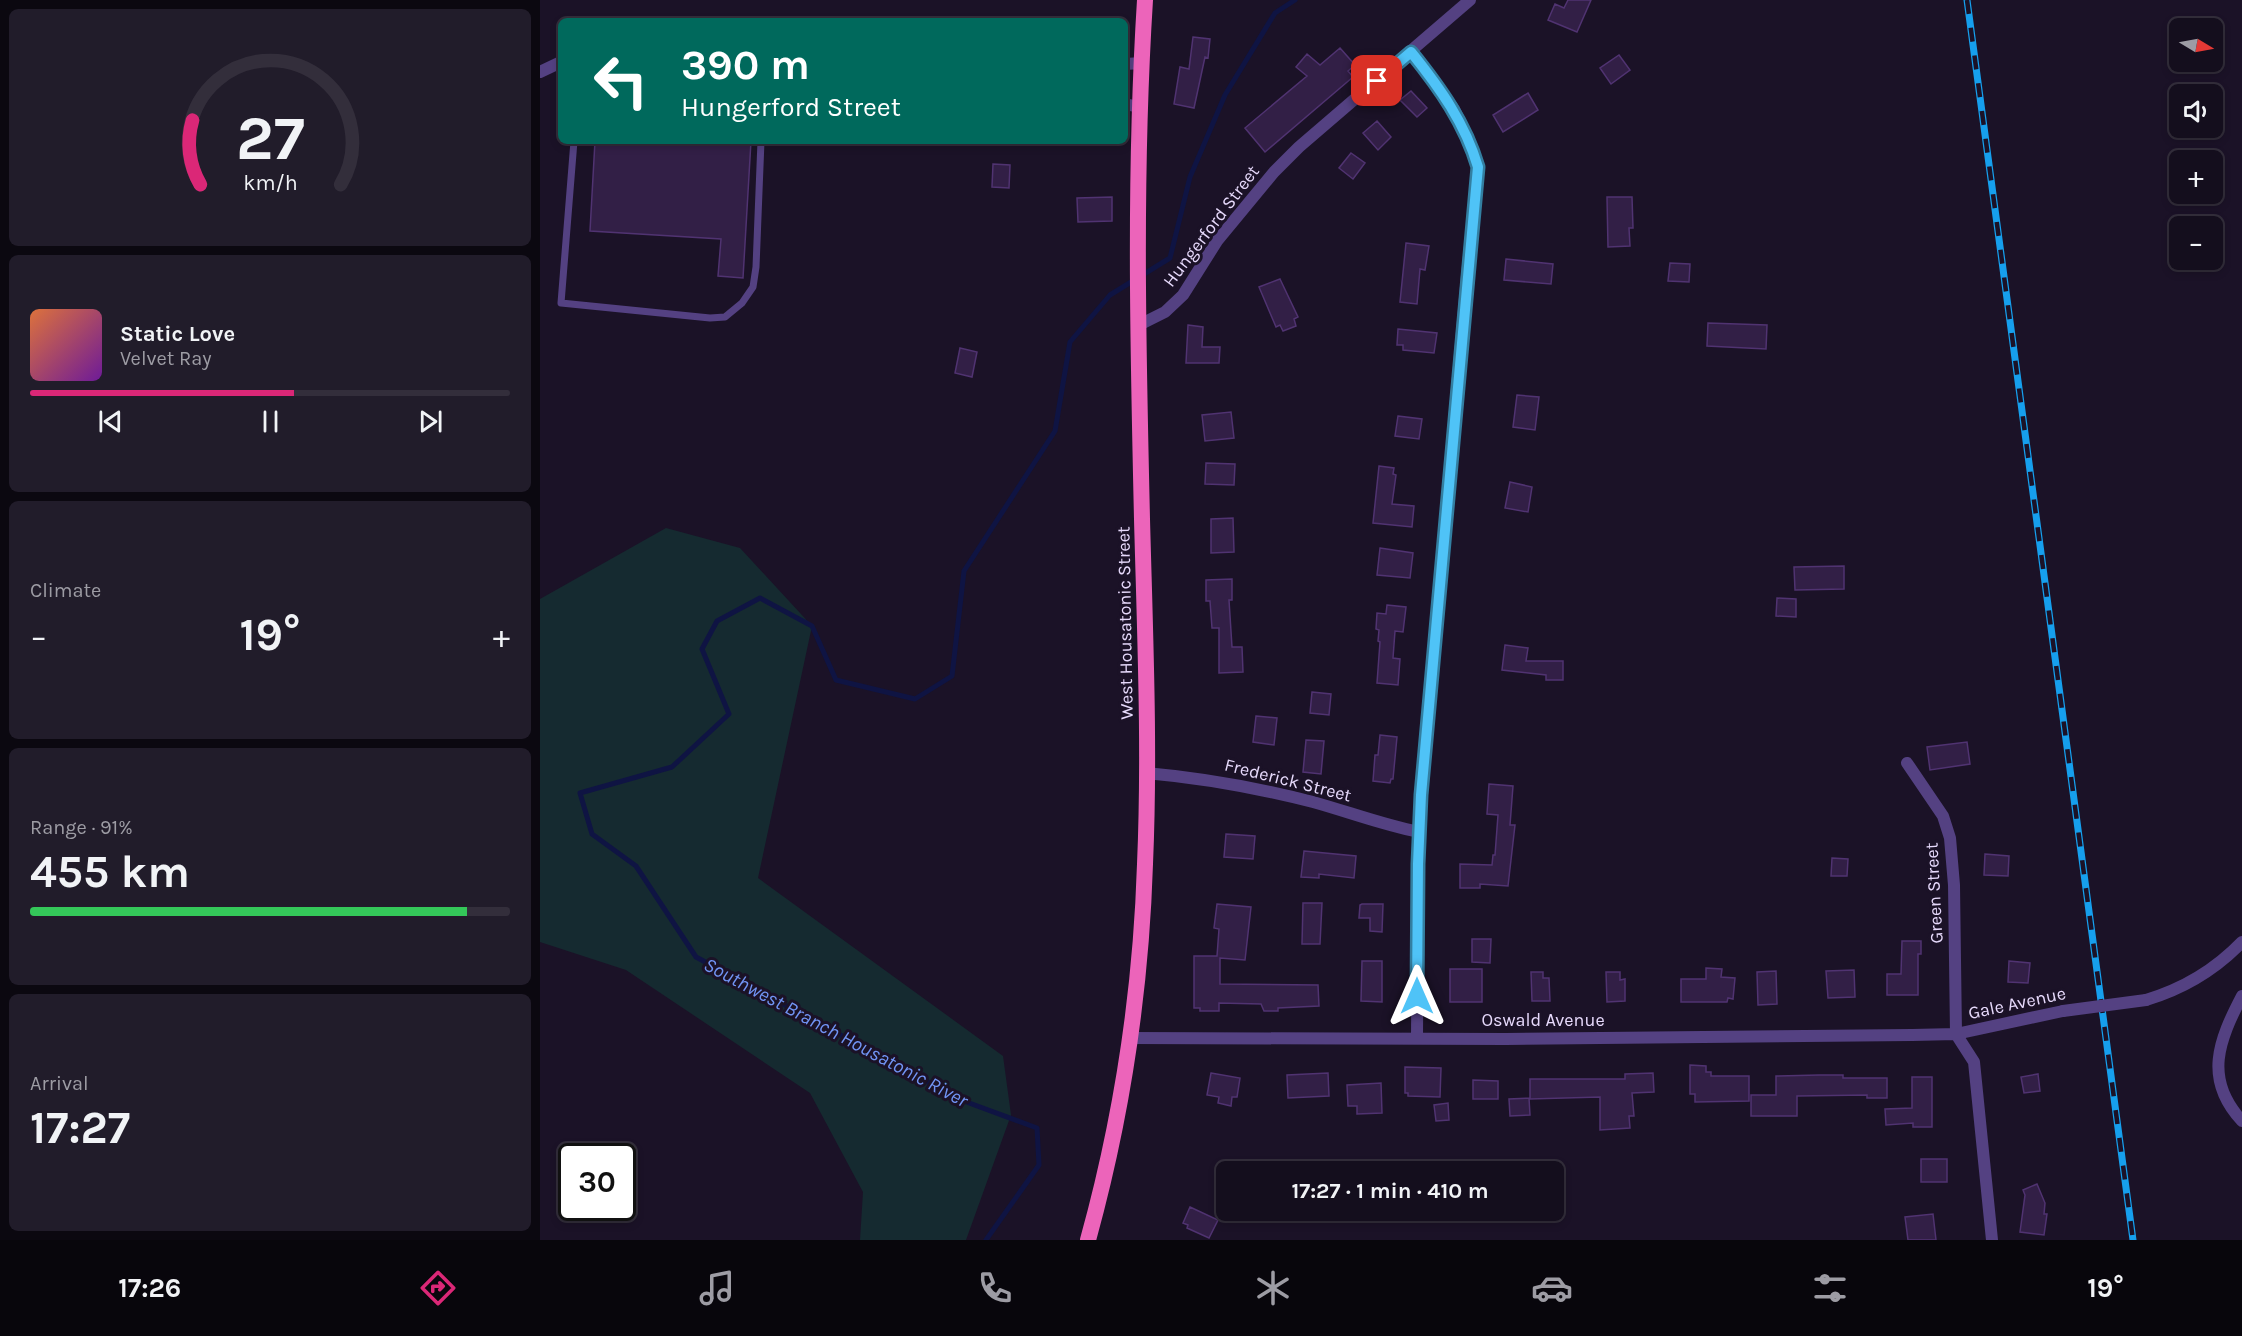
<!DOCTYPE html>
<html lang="en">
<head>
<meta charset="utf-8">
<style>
  :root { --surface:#140e1d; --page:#211c2a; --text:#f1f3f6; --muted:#9d9ca4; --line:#332e3b; --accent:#db2777 }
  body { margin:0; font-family:Karla,sans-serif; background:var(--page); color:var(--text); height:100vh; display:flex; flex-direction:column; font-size:22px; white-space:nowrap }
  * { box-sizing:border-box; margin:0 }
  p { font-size:20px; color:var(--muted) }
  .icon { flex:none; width:33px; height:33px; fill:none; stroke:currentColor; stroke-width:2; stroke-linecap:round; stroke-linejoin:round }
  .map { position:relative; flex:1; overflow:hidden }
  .sheet { display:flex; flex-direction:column; gap:9px; padding:9px; background:#0b0810; width:540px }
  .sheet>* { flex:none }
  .top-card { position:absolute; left:18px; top:18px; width:570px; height:126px; border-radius:9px; box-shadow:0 3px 9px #0003,0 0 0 2px var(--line); background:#00695c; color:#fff; overflow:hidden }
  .needle { width:39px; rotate:100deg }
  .fabs { position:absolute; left:1629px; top:18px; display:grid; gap:12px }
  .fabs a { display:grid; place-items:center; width:54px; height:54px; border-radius:9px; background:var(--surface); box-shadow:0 3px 9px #0003,0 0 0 2px var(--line); font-size:30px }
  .speed { position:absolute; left:18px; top:1143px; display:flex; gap:12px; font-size:30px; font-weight:700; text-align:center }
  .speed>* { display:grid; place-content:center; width:78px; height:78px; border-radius:50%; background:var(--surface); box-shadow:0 3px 9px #0003,0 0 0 2px var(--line); line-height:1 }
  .speed .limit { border:3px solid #111; border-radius:9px; background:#fff; color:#111 }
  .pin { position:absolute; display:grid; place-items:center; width:51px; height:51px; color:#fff; margin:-26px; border-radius:12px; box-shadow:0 3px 9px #0006 }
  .me { position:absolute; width:66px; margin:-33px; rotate:0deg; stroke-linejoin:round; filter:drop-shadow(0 0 4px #0008) }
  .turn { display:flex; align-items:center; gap:21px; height:126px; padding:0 24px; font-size:27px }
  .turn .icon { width:78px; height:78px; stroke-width:2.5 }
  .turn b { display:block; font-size:42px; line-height:51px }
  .big { font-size:45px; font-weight:700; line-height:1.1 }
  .sheet .tile { flex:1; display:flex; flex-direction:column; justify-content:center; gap:9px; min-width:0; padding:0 21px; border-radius:9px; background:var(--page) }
  .sheet .dial { align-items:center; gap:0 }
  .dial svg { height:156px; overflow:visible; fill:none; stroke:var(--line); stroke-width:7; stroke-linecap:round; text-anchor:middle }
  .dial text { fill:var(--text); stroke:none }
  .song { display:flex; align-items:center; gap:18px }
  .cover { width:72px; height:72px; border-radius:9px; background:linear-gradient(135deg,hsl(20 70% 55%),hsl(280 70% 35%)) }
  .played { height:6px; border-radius:3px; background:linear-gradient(90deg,var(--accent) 55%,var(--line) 55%) }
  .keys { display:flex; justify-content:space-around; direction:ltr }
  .heat { display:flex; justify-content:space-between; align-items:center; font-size:33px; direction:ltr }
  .charge { height:9px; border-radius:4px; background:linear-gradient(90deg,#34c759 91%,var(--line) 0) }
  .trip { position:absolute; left:676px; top:1161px; width:348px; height:60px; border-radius:9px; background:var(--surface); box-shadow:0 3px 9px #0003,0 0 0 2px var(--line); font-weight:700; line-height:60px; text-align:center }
  .tab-bar { display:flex; height:96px; justify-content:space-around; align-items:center; background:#08060c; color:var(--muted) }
  .tab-bar .icon { width:42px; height:42px }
  .tab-bar .active { color:var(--accent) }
  .tab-bar b { font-size:27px; color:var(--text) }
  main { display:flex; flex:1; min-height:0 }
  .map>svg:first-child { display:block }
</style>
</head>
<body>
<main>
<section class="sheet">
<div class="tile dial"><svg viewBox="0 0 100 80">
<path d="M14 69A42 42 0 1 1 86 69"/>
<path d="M14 69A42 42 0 0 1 10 36" stroke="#db2777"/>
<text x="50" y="56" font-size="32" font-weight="700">27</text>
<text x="50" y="72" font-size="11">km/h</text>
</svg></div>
<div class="tile">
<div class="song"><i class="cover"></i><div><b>Static Love</b><p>Velvet Ray</p></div></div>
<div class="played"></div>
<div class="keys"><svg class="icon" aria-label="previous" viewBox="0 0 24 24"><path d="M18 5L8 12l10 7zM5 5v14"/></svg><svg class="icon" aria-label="pause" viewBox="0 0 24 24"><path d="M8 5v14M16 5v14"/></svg><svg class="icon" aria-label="next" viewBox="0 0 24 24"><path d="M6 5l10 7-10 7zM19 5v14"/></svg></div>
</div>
<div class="tile"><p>Climate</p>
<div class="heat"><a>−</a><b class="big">19°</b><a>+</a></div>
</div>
<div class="tile"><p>Range · 91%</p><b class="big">455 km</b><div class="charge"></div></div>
<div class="tile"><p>Arrival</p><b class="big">17:27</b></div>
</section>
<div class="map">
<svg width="1702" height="1240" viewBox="0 0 1702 1240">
  <rect width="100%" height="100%" fill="#1b1227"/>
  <path fill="#152a30" d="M126,528l74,20 72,78 -54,252 245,178 8,59 -45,125h-106l3,-48 -53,-99 -184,-123 -86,-28v-343z"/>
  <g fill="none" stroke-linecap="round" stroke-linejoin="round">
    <path stroke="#0f1443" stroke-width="5" d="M446,1240l53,-75 -2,-37 -76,-28 -265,-143 -60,-91 -44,-32 -12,-41 92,-26 57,-53 -27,-65 15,-28 43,-23 52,28 24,54 79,19 37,-23 12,-105 91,-140 15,-89 40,-47 60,-37 20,-81 35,-82 50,-82 20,-13"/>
  </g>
  <path fill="#321f46" stroke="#503371" stroke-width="1.5" d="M1028,0h23l-14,32 -29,-12 7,-16 9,4z
    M653,37l17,2 -2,19 -3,-1 -11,51 -20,-4 6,-37 9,2z
    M800,48l15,17 -7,6 5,6 -88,75 -20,-24 62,-52 -11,-9 11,-13 13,11z
    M1079,55l11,15 -19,14 -11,-16z
    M871,91l16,17 -10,9 -17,-17z
    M988,93l10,17 -35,22 -10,-17z
    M837,121l14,16 -13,13 -15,-17z
    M55,141h156l-8,137 -25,-2 3,-37 -131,-8z
    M811,153l14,10 -12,16 -14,-11z
    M453,164l17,1 -1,23 -17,-1z
    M572,197v24l-34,1 -1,-24z
    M1067,197h25l1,31h-4l1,18 -22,1z
    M866,243l23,3 -4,24 -5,-1 -3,35 -17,-2z
    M966,259l47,5 -2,20 -47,-4z
    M1130,263l20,1 -1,18 -21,-1z
    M740,279l18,38 -4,2 2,7 -13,5 -3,-6 -4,2 -17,-40z
    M1168,323l59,2 -1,24 -59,-3z
    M648,325l15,2 -1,20h18l-1,16h-33z
    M858,329l39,4 -3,20 -31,-3v-5h-6z
    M420,348l17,4 -5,25 -17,-4z
    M977,395l22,2 -4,33 -22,-3z
    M691,412l3,26 -29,3 -3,-26z
    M858,416l24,3 -3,20 -24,-3z
    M666,463l29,1 -1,21 -29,-1z
    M839,466l15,2 -1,6 3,1 -4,29 22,2 -2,21 -39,-4z
    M970,482l22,5 -4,25 -23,-4z
    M693,518l1,34 -23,1v-34z
    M840,548l33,5 -3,25 -33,-3z
    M1304,566v23l-49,1 -1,-23z
    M692,579v21h-3l3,47h10l1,25 -24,1v-45h-7l-2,-27h-4v-21z
    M1237,598l19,1v18l-20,-1z
    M847,605l19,2 -3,25 -8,-1 -2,27 7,1 -2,26 -21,-2 3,-41 -2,-1 1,-11 -3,-1 1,-16 9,1z
    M965,645l23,3 -2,13h37v19h-17v-5l-44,-5z
    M772,692l19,2 -2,21 -19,-2z
    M716,716l21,2 -3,27 -21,-3z
    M840,735l17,2 -4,42h-2l-1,4 -17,-2 2,-26h3z
    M766,740l18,1 -3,33 -18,-2z
    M1427,742l3,22 -40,6 -3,-23z
    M949,784l24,2 -3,39h5l-7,61 -28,-2v4h-20v-24l32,1 1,-10h2l3,-40 -11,-1z
    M686,834l29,2 -2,23 -29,-2z
    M764,851l52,5 -2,22 -35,-4v4l-18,-1z
    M1445,854l24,2 -1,20 -24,-1z
    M1292,858l16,1 -1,17h-16z
    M763,903h19l-2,41h-18z
    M677,904l34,3 -6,53 -25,-2v26l98,1 1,21 -41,2v3h-14l-3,-7 -42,-1v8h-19v-3h-6v-52h23l2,-27 -5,-1z
    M822,904h21l-1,28 -12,-1v-13h-11l1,-13z
    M932,939h19l-1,24 -18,-1z
    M1362,941h19v13h-3v41h-31v-21h14z
    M822,961h20v41l-21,-1z
    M1469,961l21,2 -2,20 -20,-1z
    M1166,968l16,1 -1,8 14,1 -2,21 -5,-1 -1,4h-46v-23h25z
    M910,969h32v33h-32z
    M1314,970l1,27 -27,1 -2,-27z
    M1236,971l1,33 -19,1 -1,-33z
    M991,972h12v6h6l1,23h-18z
    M1066,972h14v8l5,-1v22l-18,1z
    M1150,1065l16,1v6h5v4h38v25l-54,1v-8h-5z
    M865,1067l36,1 -1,29 -32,-1v-3h-3z
    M671,1073l29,5 -3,19h-5l-1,9 -13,-3 1,-6 -12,-2z
    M788,1073l1,23 -41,2 -1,-23z
    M1113,1073l1,19 -22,1 2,23h-5l1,12 -30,2v-33l-70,2v-20h95v-5z
    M1498,1074l2,17 -16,2 -3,-16z
    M1279,1075h24v3h44v20h-20v-3l-70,1v20h-46v-21h25v-19z
    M1372,1077h20v50h-19v-4l-27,2 -1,-16 27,-1z
    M933,1080l25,1v18h-25z
    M841,1083l1,30 -25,1v-8h-9l-1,-21z
    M989,1098l1,17 -20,1 -1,-17z
    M908,1103l1,17 -13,1 -2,-16z
    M1381,1159h26v23h-26z
    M1497,1184l8,19 -1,11h3l-3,21 -24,-3 5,-37 -2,-5z
    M650,1207l28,13 -9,18 -22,-10 1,-3 -5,-2z
    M1393,1214l3,26h-28l-3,-23z"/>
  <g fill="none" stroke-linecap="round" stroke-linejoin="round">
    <path stroke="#544182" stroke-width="7" d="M34,141l-13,162 149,15 15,-1 17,-14 11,-16 3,-20 5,-126"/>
    <path stroke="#544182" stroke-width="12" d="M871,52l43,57 14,30 10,28 -11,108 -46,520 -3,69 -1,174
      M585,64l17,-1
      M0,72l21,-10
      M585,104l14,3
      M1367,763l36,53 7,22 4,47 2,149
      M606,773c57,5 112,15 167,29 36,10 70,23 106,30
      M1702,996c-23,44 -39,83 0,125
      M1606,1000c37,-11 69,-30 96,-58
      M1416,1034l18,28 18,178
      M590,1038l376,1 406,-4 44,-1 107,-23"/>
    <path stroke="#544182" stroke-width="12" d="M599,325l26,-13 18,-17 34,-54 57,-69 25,-25 171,-147"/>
    <path stroke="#ec64ba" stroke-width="16" d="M548,1240c34,-123 53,-249 57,-376 5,-115 0,-230 -3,-345 -4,-173 -8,-346 3,-519"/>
    <defs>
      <path id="rail" d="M1427,0l166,1240"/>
    </defs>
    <use href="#rail" stroke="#169fed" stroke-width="7"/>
    <use href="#rail" stroke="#1b1227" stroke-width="4.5" stroke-dasharray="14" stroke-linecap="butt"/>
    <path stroke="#544182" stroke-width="12" d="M1523,1011l83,-11"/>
  </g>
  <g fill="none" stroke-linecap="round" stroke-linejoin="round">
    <defs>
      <path id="route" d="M837,81l34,-29c29,36 54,71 67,115l-57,628 -3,69 -1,132"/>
    </defs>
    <use href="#route" stroke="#337fa1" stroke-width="15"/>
    <use href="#route" stroke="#4fc3f7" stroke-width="10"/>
  </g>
  <g text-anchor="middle" stroke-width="6" stroke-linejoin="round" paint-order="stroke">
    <g font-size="18" fill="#e7dafc" stroke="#1b1227">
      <text transform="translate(671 226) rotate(-53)" y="6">Hungerford Street</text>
      <text transform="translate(585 623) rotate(-91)" y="6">West Housatonic Street</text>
      <text transform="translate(748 780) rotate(14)" y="6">Frederick Street</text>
      <text transform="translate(1394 893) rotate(-93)" y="6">Green Street</text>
      <text transform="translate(1477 1003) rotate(-12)" y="6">Gale Avenue</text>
      <text x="1003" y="1026">Oswald Avenue</text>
    </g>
    <g font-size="20" font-style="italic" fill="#7194f4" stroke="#1b1227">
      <text transform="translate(296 1032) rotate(28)" y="7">Southwest Branch Housatonic River</text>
    </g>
  </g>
</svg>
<div class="fabs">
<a><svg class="needle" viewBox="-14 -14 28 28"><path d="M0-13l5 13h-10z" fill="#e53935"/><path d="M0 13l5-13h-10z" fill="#9d9ca4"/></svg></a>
<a><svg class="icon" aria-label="sound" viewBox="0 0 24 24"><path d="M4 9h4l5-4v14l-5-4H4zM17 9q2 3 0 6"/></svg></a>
<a>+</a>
<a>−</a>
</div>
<div class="speed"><div class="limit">30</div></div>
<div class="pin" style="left:837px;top:81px;background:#d93025"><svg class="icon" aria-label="arrive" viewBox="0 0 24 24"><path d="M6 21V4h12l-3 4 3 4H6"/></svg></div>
<svg class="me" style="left:877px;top:996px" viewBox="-20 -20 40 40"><path d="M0-17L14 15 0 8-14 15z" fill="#4fc3f7" stroke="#fff" stroke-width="4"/></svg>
<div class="trip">17:27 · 1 min · 410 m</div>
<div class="top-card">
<div class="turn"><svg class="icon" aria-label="left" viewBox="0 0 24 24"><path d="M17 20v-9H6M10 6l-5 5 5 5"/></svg><div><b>390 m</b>Hungerford Street</div></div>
</div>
</div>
</main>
<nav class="tab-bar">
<b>17:26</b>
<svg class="icon active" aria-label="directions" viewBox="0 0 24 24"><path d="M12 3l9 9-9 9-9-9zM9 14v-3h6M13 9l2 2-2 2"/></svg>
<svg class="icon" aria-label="music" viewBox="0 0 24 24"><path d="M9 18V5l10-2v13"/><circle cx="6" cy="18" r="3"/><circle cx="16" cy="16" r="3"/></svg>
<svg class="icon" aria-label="phone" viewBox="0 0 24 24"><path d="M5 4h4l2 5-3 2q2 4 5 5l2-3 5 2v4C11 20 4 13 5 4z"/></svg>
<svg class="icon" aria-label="climate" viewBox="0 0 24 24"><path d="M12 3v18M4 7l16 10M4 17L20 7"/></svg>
<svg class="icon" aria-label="car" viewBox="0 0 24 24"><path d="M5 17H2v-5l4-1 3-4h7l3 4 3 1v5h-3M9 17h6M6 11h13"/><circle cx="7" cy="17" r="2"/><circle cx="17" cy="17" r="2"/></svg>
<svg class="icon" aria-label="filters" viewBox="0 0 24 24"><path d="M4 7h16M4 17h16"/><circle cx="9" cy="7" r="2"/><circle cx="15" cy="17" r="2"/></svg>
<b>19°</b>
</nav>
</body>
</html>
